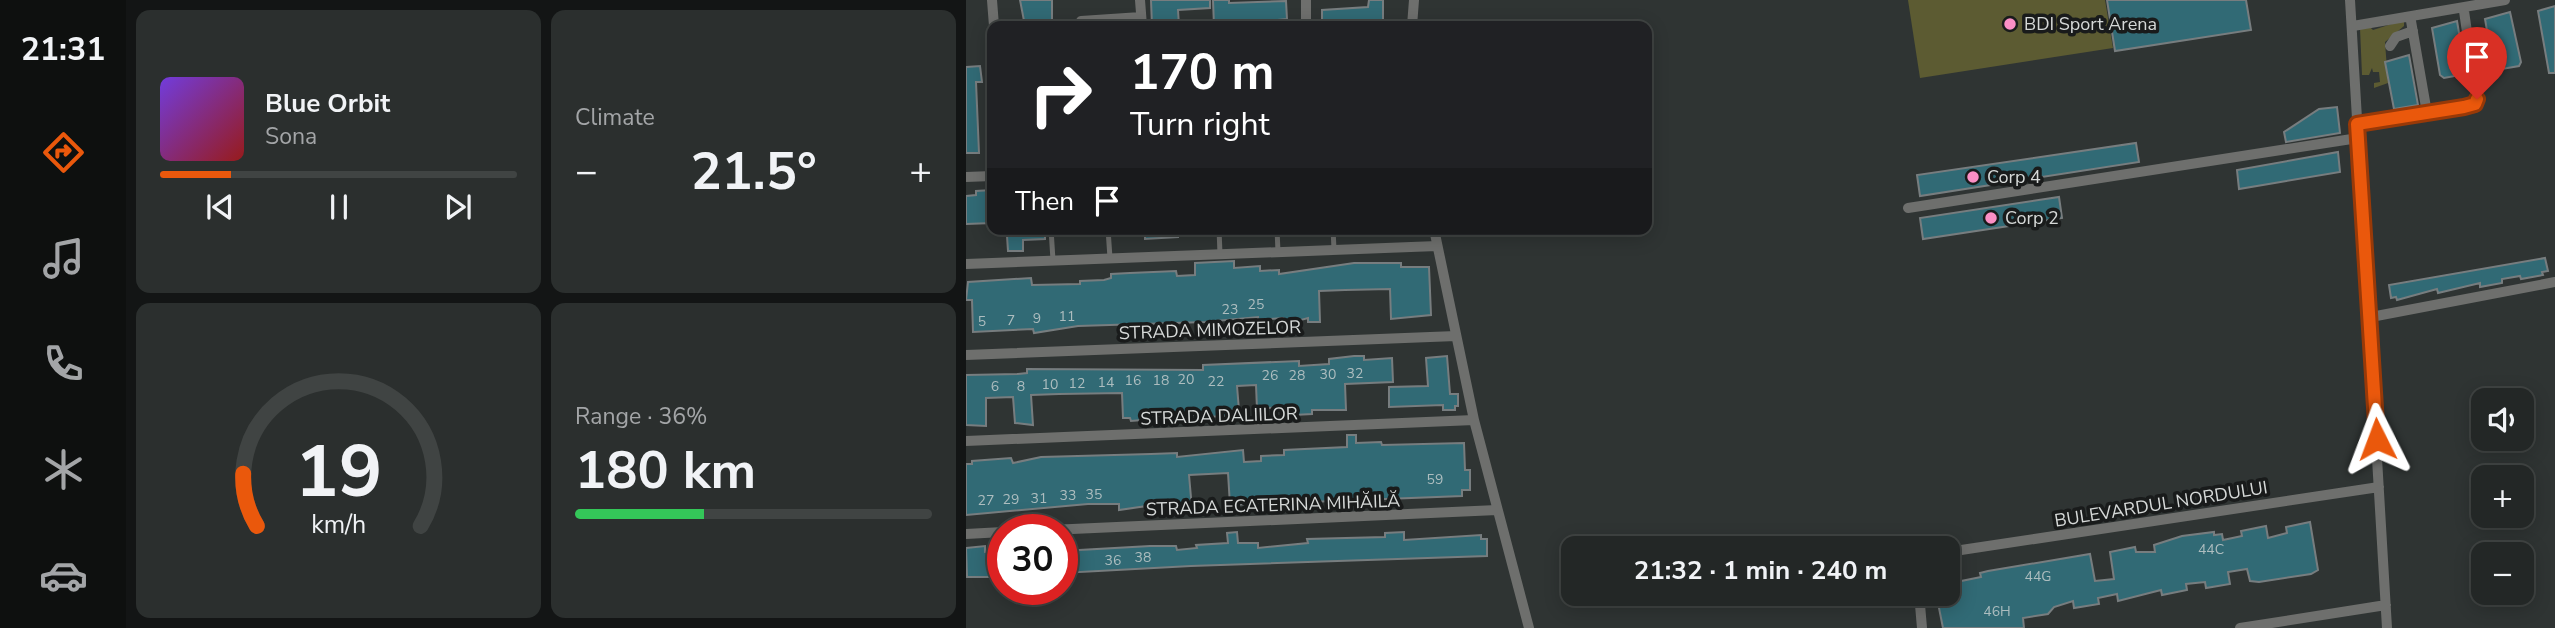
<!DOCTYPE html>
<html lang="en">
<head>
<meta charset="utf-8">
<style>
  :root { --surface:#232726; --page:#2b2f2e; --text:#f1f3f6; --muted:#a3a5a7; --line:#404443; --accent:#ea580c }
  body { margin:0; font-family:"Nunito Sans",sans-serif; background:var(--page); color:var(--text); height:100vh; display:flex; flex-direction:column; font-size:26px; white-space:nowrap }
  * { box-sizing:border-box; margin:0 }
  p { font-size:23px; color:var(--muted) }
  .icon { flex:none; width:38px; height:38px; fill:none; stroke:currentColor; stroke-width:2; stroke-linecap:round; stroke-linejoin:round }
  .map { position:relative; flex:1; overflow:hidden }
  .side { display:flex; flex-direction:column; gap:10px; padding:10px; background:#131515; width:840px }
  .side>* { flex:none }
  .hud { position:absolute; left:21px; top:21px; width:665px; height:214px; border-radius:14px; box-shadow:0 4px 18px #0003,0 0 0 2px var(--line); background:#202124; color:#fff; overflow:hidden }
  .fabs { position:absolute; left:1505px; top:388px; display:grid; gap:14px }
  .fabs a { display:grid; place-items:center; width:63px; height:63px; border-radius:14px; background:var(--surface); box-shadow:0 4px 18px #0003,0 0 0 2px var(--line); font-size:35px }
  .speed { position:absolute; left:21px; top:514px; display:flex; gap:14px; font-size:35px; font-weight:700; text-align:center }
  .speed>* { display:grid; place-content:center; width:91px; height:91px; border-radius:50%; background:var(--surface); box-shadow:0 4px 18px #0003,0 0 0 2px var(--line); line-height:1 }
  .speed .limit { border:10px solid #d22; background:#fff; color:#111 }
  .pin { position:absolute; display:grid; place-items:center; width:60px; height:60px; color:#fff; margin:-72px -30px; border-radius:50% 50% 50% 0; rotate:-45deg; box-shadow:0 0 7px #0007 }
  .pin .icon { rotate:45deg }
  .me { position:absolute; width:77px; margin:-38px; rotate:357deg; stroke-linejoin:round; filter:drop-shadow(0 0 5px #0008) }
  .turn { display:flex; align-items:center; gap:24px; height:147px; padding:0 28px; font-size:32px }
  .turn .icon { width:91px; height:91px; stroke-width:2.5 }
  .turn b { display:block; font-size:49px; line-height:60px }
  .then { display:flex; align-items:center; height:66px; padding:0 28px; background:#0003; gap:14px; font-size:26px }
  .big { font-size:52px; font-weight:700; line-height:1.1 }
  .side .tile { flex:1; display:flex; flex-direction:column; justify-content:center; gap:10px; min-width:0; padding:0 24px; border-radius:14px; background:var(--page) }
  .side .dial { align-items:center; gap:0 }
  .dial svg { height:182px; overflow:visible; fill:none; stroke:var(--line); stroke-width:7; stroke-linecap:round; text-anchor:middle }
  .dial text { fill:var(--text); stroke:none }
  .song { display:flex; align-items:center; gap:21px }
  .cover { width:84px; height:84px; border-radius:10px; background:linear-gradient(135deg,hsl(260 70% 55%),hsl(0 70% 35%)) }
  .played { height:7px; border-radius:4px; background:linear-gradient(90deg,var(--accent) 20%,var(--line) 20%) }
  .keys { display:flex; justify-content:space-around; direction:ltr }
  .heat { display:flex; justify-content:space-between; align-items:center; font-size:38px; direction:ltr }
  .charge { height:10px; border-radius:5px; background:linear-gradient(90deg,#34c759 36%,var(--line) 0) }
  .side .tiles { flex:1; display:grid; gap:10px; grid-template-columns:repeat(2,1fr) }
  .trip { position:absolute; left:595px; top:536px; width:399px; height:70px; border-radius:14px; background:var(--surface); box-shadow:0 4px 18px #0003,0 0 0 2px var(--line); font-weight:700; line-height:70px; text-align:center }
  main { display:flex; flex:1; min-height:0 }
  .tabs { display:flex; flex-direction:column; width:126px; justify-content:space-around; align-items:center; background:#0e100f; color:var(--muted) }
  .tabs .icon { width:49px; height:49px }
  .tabs .on { color:var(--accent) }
  .tabs b { font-size:32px; color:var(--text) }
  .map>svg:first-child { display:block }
</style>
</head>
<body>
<main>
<nav class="tabs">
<b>21:31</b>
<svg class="icon on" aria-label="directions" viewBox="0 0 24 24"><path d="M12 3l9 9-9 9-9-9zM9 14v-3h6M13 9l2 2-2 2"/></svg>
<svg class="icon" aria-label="music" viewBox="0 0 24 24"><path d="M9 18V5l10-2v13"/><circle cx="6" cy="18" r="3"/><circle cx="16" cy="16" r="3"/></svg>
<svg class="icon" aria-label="phone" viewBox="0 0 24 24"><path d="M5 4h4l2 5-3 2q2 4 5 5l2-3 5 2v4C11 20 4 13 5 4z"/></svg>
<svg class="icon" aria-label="climate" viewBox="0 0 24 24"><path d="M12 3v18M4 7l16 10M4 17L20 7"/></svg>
<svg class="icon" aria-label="car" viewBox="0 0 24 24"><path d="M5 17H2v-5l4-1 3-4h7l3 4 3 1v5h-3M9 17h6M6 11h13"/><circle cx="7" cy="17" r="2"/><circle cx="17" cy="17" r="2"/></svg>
</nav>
<section class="side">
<div class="tiles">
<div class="tile">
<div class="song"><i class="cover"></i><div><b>Blue Orbit</b><p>Sona</p></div></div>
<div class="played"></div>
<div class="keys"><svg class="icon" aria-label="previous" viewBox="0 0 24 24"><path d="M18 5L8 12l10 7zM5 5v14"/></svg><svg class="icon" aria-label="pause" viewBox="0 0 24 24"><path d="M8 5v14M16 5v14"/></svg><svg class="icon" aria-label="next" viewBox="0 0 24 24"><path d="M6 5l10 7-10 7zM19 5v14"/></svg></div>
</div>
<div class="tile"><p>Climate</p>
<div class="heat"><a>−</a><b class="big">21.5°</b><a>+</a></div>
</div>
<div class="tile dial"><svg viewBox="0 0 100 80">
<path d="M14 69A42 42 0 1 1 86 69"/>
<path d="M14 69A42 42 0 0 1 8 46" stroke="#ea580c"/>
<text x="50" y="56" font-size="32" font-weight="700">19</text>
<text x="50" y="72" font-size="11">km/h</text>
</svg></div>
<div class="tile"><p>Range · 36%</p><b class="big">180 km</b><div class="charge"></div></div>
</div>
</section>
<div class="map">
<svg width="1589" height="628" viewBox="0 0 1589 628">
  <rect width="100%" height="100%" fill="#2f3433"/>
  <path fill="#5c5b32" d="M942,0h197l8,48 -193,30z
    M1438,20v6l-19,16 3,41 -14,5v-5l6,-1 -1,-10h-6l-1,-4 -3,7h-7l-2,-47 8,-3 5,5z"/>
  <path fill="#316a75" stroke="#777d7f" stroke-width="2" d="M54,0h32v26h-27z
    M185,0h59v8l-32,2 1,16h-27z
    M247,0h16v3l57,-2 1,18 -73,7z
    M403,0h14v26h-61v-16l46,-3z
    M1141,0h139l5,30 -136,21z
    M1589,6v67h-6l-11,-62z
    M1544,12l11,50 -2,4 -23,4 -3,-4 -8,-47z
    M1491,21l9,53 -22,4 -4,-3 -8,-47z
    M1443,55l9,50 -24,4 -9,-47z
    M14,66l2,16h-6l3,71h-13v-86z
    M1371,107l3,26 -54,9 -2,-10 35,-23z
    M1170,143l3,19 -219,34 -3,-21z
    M1372,152l2,20 -101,17 -2,-19z
    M26,190v33l-26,1v-28l10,-1v-4z
    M1093,197l3,21 -139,21 -3,-21z
    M46,229h33v10l-22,1v11h-15l-1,-15h5z
    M179,229h33v8l-33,2z
    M1579,258l3,13 -6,1 1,3 -22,4 -1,-3 -18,3v4l-22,4v-4l-42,10 -1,-4 -40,11 -1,-3 -5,1 -2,-13z
    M268,261v7l26,-2v5l19,-1v4l75,-11h47v4h28l2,48 -40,4 -1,-30 -45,1 -26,1 1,31h-12v-4l-18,5 -7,-5 -25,2v-3l-53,5 -127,4 -44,7 -1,-4 -60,3 -1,-32h-6l2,-18 63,-4 1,7 48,-1v-3l24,-1 7,-2v-4l19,-1 46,-2 1,5 18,-1v-12z
    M388,356h10v4l28,-2 1,24 -48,2 1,26h-34v4l-18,1v-9l-37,3 -1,-24 -19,1 2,24h-6v6l-35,1v-3l-33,5v-3l-23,1v3l-11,1 -1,-3h-7l-1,-25 -63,1 -28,1 2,30 -18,-2 -2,-26 -27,1v28l-20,-1v-50l52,-1 9,-1v-4l176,1v-5l96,-4v5l30,-2v-5z
    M481,356l3,38h8v12h-3v4h-12v-5l-54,2v-20l39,-1 -2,-28z
    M381,435h9v8l25,-1 1,3 82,-2 1,27h5v20h-8v6l-232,9 -2,-32 -39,2 3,34 -16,2 -1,-9 -56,8v-6h-31l-122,11v-51h6v-3l39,-3 2,5 28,-6 110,-3 26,-1v4l66,-7 1,12 17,-1v-5l23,-1v-5l63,-3z
    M1344,522l8,48 -7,4 -52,8 -9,-1 -3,-12 -19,3 2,12 -24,4 -1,-6 -19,2 1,6 -25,5 -1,-5 -43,11 -1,-7 -19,4 1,6 -25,4 -1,-7 -19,6 -6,7 -25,4 1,10h-81l-7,-35h12v-17l11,-2 2,7 20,-4 -1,-4 8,-2 102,-17 5,27 19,-2 -4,-27 25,-5 1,5h19l-1,-7 28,-9 32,-4v3l8,-1 1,6 19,-4 -1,-5 25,-5 2,12 19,-5 -1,-6z
    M271,532l1,11h20v5l50,-5 -1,-4 78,-2v-4l19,-1v8l77,-5v4h6v17l-296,10 -129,7v-22l88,-5h26l1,4 20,-2 -1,-3 32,-2 -1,-10z
    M19,546v6l18,-2v27h-36l-1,-29z"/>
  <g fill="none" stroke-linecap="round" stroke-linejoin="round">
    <path stroke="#6e6f6d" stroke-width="5" d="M85,229l2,31
      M142,229l2,29
      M253,229l1,25
      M311,229l1,23
      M367,229l1,20"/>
    <path stroke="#6e6f6d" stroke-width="10" d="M26,0l2,26
      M174,0l2,26
      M1384,0l37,628
      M115,21l60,-4
      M1445,21l16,92
      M340,26v-26
      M446,26l2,-26
      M1387,26l152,-26
      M1424,46l6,-9 17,-6
      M1391,124l120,-22 -13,-91
      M0,177l26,-1
      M942,208l450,-70
      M468,229l40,191 55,208
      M0,264l471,-18
      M1405,317l184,-35
      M0,355l490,-19
      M0,441l508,-21
      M84,530l447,-20
      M0,534l37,-2
      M982,552l431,-65
      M953,593l3,35
      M1274,628l146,-23"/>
  </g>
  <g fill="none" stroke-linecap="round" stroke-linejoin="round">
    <defs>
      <path id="route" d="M1411,439l-20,-315 107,-17 11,-3 2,-5"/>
    </defs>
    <use href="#route" stroke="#983908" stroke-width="18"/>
    <use href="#route" stroke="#ea580c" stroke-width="12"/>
  </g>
  <g fill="#fb8fc5" stroke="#191b1b" stroke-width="2.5">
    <circle cx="1044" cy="24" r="7"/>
    <circle cx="1007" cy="177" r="7"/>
    <circle cx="1025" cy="218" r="7"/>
  </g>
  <g text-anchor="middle" stroke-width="7" stroke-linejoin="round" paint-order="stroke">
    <g font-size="14" fill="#adbdbf">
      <text x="290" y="309">25</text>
      <text x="264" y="314">23</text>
      <text x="101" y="321">11</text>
      <text x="71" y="323">9</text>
      <text x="45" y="325">7</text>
      <text x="16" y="326">5</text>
      <text x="389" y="378">32</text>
      <text x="362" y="379">30</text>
      <text x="304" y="380">26</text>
      <text x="331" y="380">28</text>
      <text x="220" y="384">20</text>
      <text x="167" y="385">16</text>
      <text x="195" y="385">18</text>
      <text x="250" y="386">22</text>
      <text x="140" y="387">14</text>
      <text x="111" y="388">12</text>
      <text x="84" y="389">10</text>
      <text x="29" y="391">6</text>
      <text x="55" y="391">8</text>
      <text x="469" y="484">59</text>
      <text x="128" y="499">35</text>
      <text x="102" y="500">33</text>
      <text x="73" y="503">31</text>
      <text x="45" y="504">29</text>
      <text x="20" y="505">27</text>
      <text x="1245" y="554">44C</text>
      <text x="177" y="562">38</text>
      <text x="147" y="565">36</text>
      <text x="1072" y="581">44G</text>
      <text x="1031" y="616">46H</text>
    </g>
    <g font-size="18" fill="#d6d9d8" stroke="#191b1b" text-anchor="start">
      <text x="1058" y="30">BDI Sport Arena</text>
      <text x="1021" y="183">Corp 4</text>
      <text x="1039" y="224">Corp 2</text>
    </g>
    <g font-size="18" fill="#d6d9d8" stroke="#191b1b">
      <text transform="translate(244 330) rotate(-2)" y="6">STRADA MIMOZELOR</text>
      <text transform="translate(253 416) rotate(-2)" y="6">STRADA DALIILOR</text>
      <text transform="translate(1195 504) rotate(-9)" y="6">BULEVARDUL NORDULUI</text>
      <text transform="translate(307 505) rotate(-2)" y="6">STRADA ECATERINA MIHĂILĂ</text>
    </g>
  </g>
</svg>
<div class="fabs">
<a><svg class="icon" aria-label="sound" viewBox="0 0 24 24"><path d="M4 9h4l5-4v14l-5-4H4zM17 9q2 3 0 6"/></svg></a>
<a>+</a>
<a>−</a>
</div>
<div class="speed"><div class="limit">30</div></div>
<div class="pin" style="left:1511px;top:99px;background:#d93025"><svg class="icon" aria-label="arrive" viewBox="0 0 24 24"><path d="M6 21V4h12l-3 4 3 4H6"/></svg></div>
<svg class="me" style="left:1411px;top:439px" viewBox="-20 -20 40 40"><path d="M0-17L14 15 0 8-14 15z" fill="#ea580c" stroke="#fff" stroke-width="4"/></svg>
<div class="trip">21:32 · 1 min · 240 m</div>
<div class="hud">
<div class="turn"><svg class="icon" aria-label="right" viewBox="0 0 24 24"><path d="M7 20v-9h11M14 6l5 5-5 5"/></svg><div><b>170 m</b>Turn right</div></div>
<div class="then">Then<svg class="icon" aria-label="arrive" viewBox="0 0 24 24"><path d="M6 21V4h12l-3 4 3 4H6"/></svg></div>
</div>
</div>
</main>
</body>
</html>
